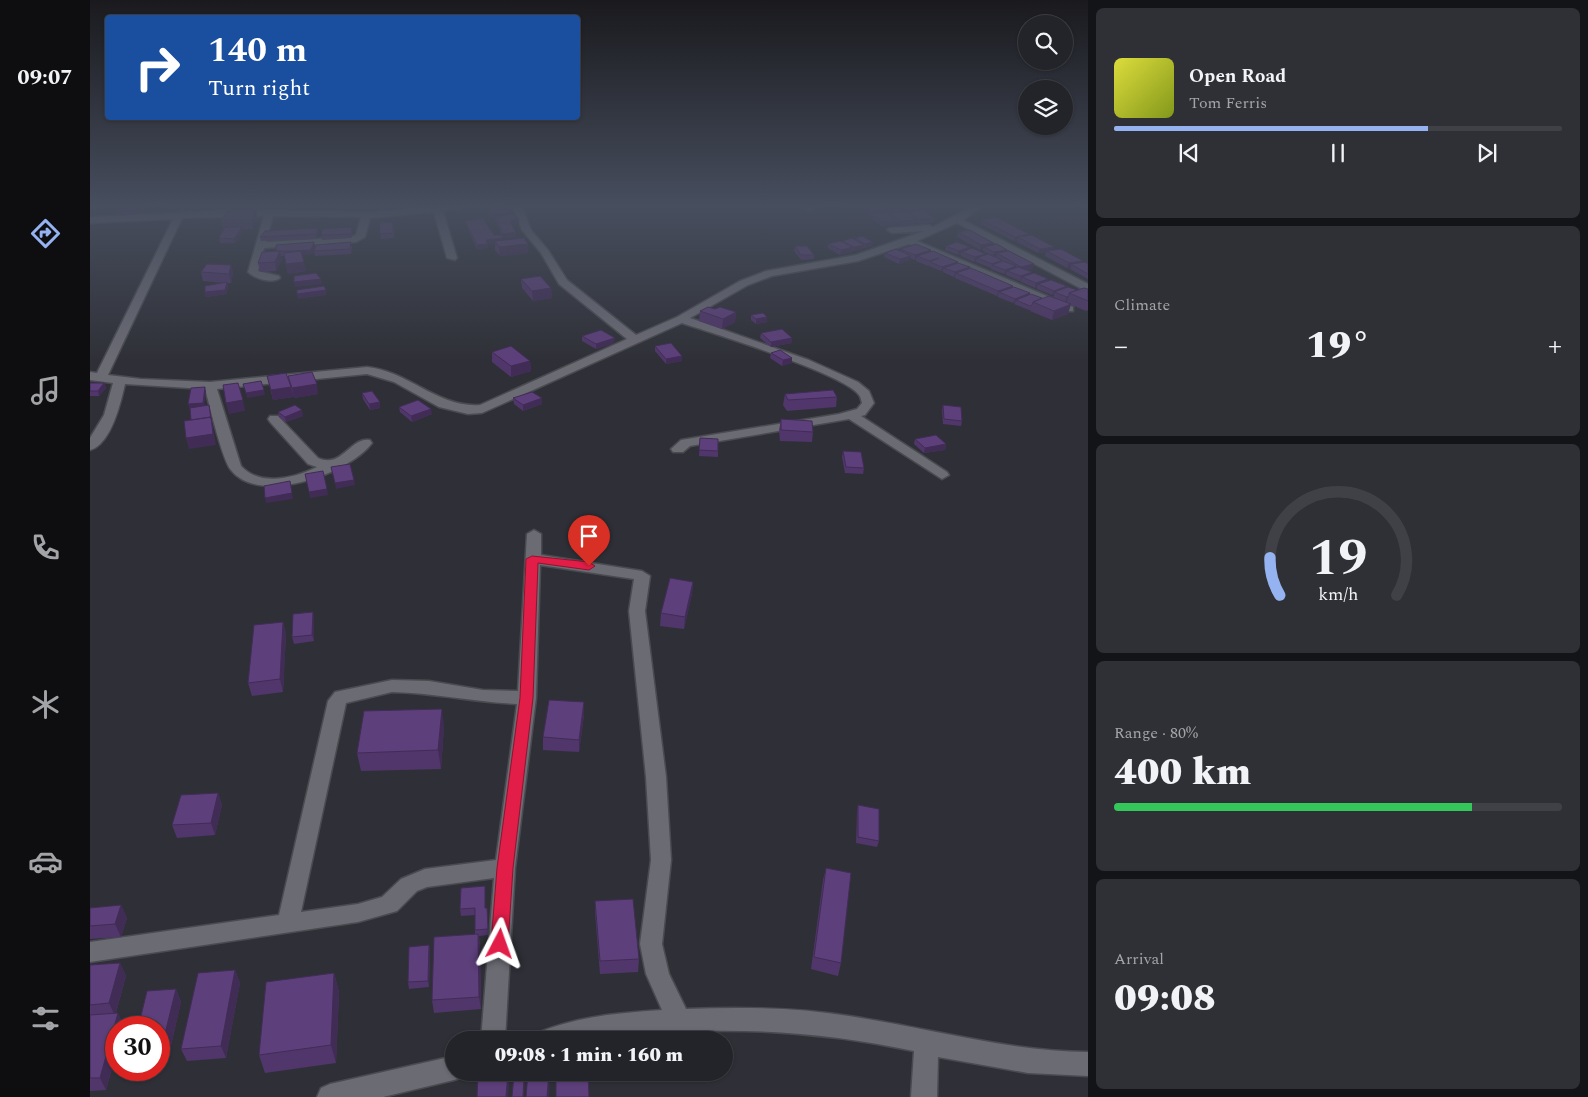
<!DOCTYPE html>
<html lang="en">
<head>
<meta charset="utf-8">
<style>
  :root { --surface:#232429; --page:#2f3035; --text:#f1f3f6; --muted:#a3a4a8; --line:#404146; --accent:#95b2f1 }
  body { margin:0; font-family:Spectral,serif; background:var(--page); color:var(--text); height:100vh; display:flex; flex-direction:column; font-size:19px; white-space:nowrap }
  * { box-sizing:border-box; margin:0 }
  p { font-size:16px; color:var(--muted) }
  .icon { flex:none; width:28px; height:28px; fill:none; stroke:currentColor; stroke-width:2; stroke-linecap:round; stroke-linejoin:round }
  .map { position:relative; flex:1; overflow:hidden }
  .panel { display:flex; flex-direction:column; gap:8px; padding:8px; background:#131417; width:500px }
  .panel>* { flex:none }
  .banner { position:absolute; left:15px; top:15px; width:475px; height:105px; border-radius:5px; box-shadow:0 1px 4px #0004,0 0 0 1px var(--line); background:#1a4fa0; color:#fff; overflow:hidden }
  .tools { position:absolute; left:928px; top:15px; display:grid; gap:10px }
  .tools a { display:grid; place-items:center; width:55px; height:55px; border-radius:50%; background:var(--surface); box-shadow:0 1px 4px #0004,0 0 0 1px var(--line); font-size:25px }
  .speed { position:absolute; left:15px; top:1016px; display:flex; gap:10px; font-size:25px; font-weight:700; text-align:center }
  .speed>* { display:grid; place-content:center; width:65px; height:65px; border-radius:50%; background:var(--surface); box-shadow:0 1px 4px #0004,0 0 0 1px var(--line); line-height:1 }
  .speed .limit { border:8px solid #d22; background:#fff; color:#111 }
  .pin { position:absolute; display:grid; place-items:center; width:42px; height:42px; color:#fff; margin:-51px -21px; border-radius:50% 50% 50% 0; rotate:-45deg; box-shadow:0 0 5px #0007 }
  .pin .icon { rotate:45deg }
  .me { position:absolute; width:55px; margin:-28px; rotate:4deg; stroke-linejoin:round; filter:drop-shadow(0 0 4px #0008) }
  .turn { display:flex; align-items:center; gap:18px; height:105px; padding:0 20px; font-size:22px }
  .turn .icon { width:65px; height:65px; stroke-width:2.5 }
  .turn b { display:block; font-size:35px; line-height:42px }
  .big { font-size:38px; font-weight:800; line-height:1.1 }
  .panel .card { flex:1; display:flex; flex-direction:column; justify-content:center; gap:8px; min-width:0; padding:0 18px; border-radius:8px; background:var(--page) }
  .panel .dial { align-items:center; gap:0 }
  .dial svg { height:130px; overflow:visible; fill:none; stroke:var(--line); stroke-width:7; stroke-linecap:round; text-anchor:middle }
  .dial text { fill:var(--text); stroke:none }
  .song { display:flex; align-items:center; gap:15px }
  .cover { width:60px; height:60px; border-radius:8px; background:linear-gradient(135deg,hsl(60 70% 55%),hsl(70 70% 35%)) }
  .played { height:5px; border-radius:2px; background:linear-gradient(90deg,var(--accent) 70%,var(--line) 70%) }
  .keys { display:flex; justify-content:space-around; direction:ltr }
  .heat { display:flex; justify-content:space-between; align-items:center; font-size:28px; direction:ltr }
  .charge { height:8px; border-radius:4px; background:linear-gradient(90deg,#34c759 80%,var(--line) 0) }
  .trip { position:absolute; left:355px; top:1031px; width:288px; height:50px; border-radius:25px; background:var(--surface); box-shadow:0 1px 4px #0004,0 0 0 1px var(--line); font-weight:800; line-height:50px; text-align:center }
  main { display:flex; flex:1; min-height:0 }
  .menu { display:flex; flex-direction:column; width:90px; justify-content:space-around; align-items:center; background:#0e0e10; color:var(--muted) }
  .menu .icon { width:35px; height:35px }
  .menu .on { color:var(--accent) }
  .menu b { font-size:22px; color:var(--text) }
  .map>svg:first-child { display:block }
</style>
</head>
<body>
<main>
<nav class="menu">
<b>09:07</b>
<svg class="icon on" aria-label="directions" viewBox="0 0 24 24"><path d="M12 3l9 9-9 9-9-9zM9 14v-3h6M13 9l2 2-2 2"/></svg>
<svg class="icon" aria-label="music" viewBox="0 0 24 24"><path d="M9 18V5l10-2v13"/><circle cx="6" cy="18" r="3"/><circle cx="16" cy="16" r="3"/></svg>
<svg class="icon" aria-label="phone" viewBox="0 0 24 24"><path d="M5 4h4l2 5-3 2q2 4 5 5l2-3 5 2v4C11 20 4 13 5 4z"/></svg>
<svg class="icon" aria-label="climate" viewBox="0 0 24 24"><path d="M12 3v18M4 7l16 10M4 17L20 7"/></svg>
<svg class="icon" aria-label="car" viewBox="0 0 24 24"><path d="M5 17H2v-5l4-1 3-4h7l3 4 3 1v5h-3M9 17h6M6 11h13"/><circle cx="7" cy="17" r="2"/><circle cx="17" cy="17" r="2"/></svg>
<svg class="icon" aria-label="filters" viewBox="0 0 24 24"><path d="M4 7h16M4 17h16"/><circle cx="9" cy="7" r="2"/><circle cx="15" cy="17" r="2"/></svg>
</nav>
<div class="map">
<svg width="998" height="1097" viewBox="0 0 998 1097">
  <rect width="100%" height="100%" fill="#2f3037"/>
  <g fill="none" stroke-linecap="round" stroke-linejoin="round">
    <defs>
      <path id="street" d="M337,207h37l-21,4 14,47 -2,2 -8,-2 -13,-46 -64,6 -5,19 -9,5 -92,6 -6,23 21,5 1,2c-8,6 -25,1 -32,-6l16,-56 -82,2 -74,157 33,4 69,3 157,-15c41,4 71,41 113,38l147,-66 -68,-55 -18,-31 -19,-23 -9,-23h9l9,23 17,20 19,30 69,55 41,-18 63,-36 26,-10 90,-16 68,-24 -32,2 -5,-3 2,-2 40,-3 4,2 38,-20h11l-19,13 125,64v6l-6,-1 -125,-66 -40,18 156,66v4h-8l-156,-67 -51,17 -86,15 -24,9 -58,33 119,42 49,22 11,9 5,12 -9,12 -4,1 86,56 2,3 -7,4 -93,-60 -159,27 -7,6h-10l-2,-3 10,-9 158,-26 18,-5 5,-6c-1,-3 -1,-5 -3,-8 -14,-21 -147,-62 -177,-72l-200,90 -14,1 -29,-7 -45,-25 -27,-8 -150,15 24,77c19,21 53,12 76,1l-9,-3 -38,-42 -2,-3 2,-3h8l40,42c24,11 33,-22 52,-18l2,3c-23,31 -113,63 -141,27 -9,-10 -21,-64 -26,-81l-80,-5c-4,18 -14,61 -35,66v-12l14,-23 9,-32 -23,-3v-8l7,1 76,-154 -83,4v-6l142,-7 140,2zM183,216l88,1 -5,18 -5,2 -85,5z
        M714,207h9v1l-4,3z
        M444,530l7,4v21l101,16 8,5 -5,35 21,166 5,83 -9,84 7,30 17,35c54,-2 109,-2 163,7 80,12 157,35 239,36v24l-60,-3 -90,-16 -1,40h-26l3,-46c-71,-15 -141,-22 -214,-20 -37,1 -73,7 -110,9 -18,1 -35,0 -53,0l3,-8c39,-16 80,-19 122,-22l-16,-36 -6,-30 11,-84 -5,-83 -17,-166 5,-32 -94,-14 -4,133 -21,170 -10,172h-24l13,-162 -67,9 -10,4 -20,20 -39,11 -268,40v-20l189,-27 49,-214 7,-9 57,-12 37,1 54,9 35,1 9,-157zM302,692c42,1 83,10 125,12l-21,156 -71,9 -24,10 -19,18 -24,7 -57,8 45,-209z
        M364,1056v16h10l-1,5 -9,3 -71,17h-66l4,-9 9,-4z"/>
    </defs>
    <use href="#street" stroke="#4a4b50" stroke-width="3"/>
    <use href="#street" fill="#6b6b74" fill-rule="evenodd"/>
  </g>
  <path fill="#50366a" d="M20,207h30v1l-3,6 -18,2 -1,-5 1,-2h-8z
    M294,207h25v1l-24,2z
    M397,207h24v2l-1,1 2,2v3l7,8 -7,2 4,7v5l-13,1 -8,-17v-3l-3,1 -3,-6z
    M772,207h72v5h-8l8,7 -1,4 -15,1 -2,-1v2l-16,1 -4,-4 -1,3 -14,1 -9,-7 1,-3h-2l-9,-7z
    M976,207h14l-1,3 -5,1z
    M166,210l1,8 -4,11h-11l1,2 -8,12h-15l-1,-5 5,-9h-1l-2,-9z
    M892,220l47,16 25,11 -1,3 35,14v15l-18,-10 1,-2 -4,1 -22,-12 1,-4 -8,1 -21,-11v-1h-3l-33,-17z
    M375,221l29,14 9,3v2l25,4v9l-28,3 -5,-6v-7l-7,1v4l-11,1 -11,-24z
    M289,222l15,4v12l-13,1z
    M229,232l-2,7 -56,2 -1,-4z
    M262,232v6l-30,2 -1,-5z
    M868,232l35,11 -1,2 15,6 26,18 -7,1 5,4 35,14 11,2 11,-1v21l-2,1 -19,-8v-2l-2,1 -12,-5 1,-2h-2l-15,-6v-2l-2,1 -14,-6v-2l-1,1 -14,-6v-1h-2l-13,-5v-1l-15,-6v-1l-2,1 -13,-6v-2l-3,1 -13,-5 1,-4 24,1v2l16,5 -1,1h5l-7,-4v-2l-3,1 -23,-13z
    M765,238l17,8 -7,2 -1,-1 -1,2 -11,2v1l-12,3 -12,-7v-4l14,-2v-1l12,-1z
    M224,242l1,5 -3,7 -10,1 4,16 -18,3 -4,-18h-3l1,4 -6,11 -16,1 -2,-9 18,-12z
    M262,246l-1,8 -36,2 -1,-5z
    M705,246l19,9v4l-13,1 -7,-9z
    M810,249l31,1v2l27,10v1l12,4v2l60,25 38,20 -16,6 -22,-9 1,-1h-2l-15,-6 1,-1h-2l-15,-6v-2l-1,1 -42,-18v-1h-1l-11,-5v-1h-2l-12,-5 1,-1 -2,1 -12,-5v-2l-1,1 -5,-2v2l-11,4 -15,-7 1,-4 15,-2z
    M141,265l2,9 -2,9h-4l1,4 -2,7 -20,3 -1,-5 20,-9 -22,-2 -2,-9z
    M431,279l30,9 1,10 -19,3 -11,-13z
    M625,309l21,3 -1,10 -13,7 -23,-8 1,-10z
    M661,315l16,2v5l-11,2 -5,-4z
    M671,333l31,10 -21,4 -11,-9z
    M492,336l32,7 -18,6 -14,-8z
    M565,346l27,15 -16,3 -11,-13z
    M402,352l38,9 1,10 -20,6 -19,-15z
    M681,353l21,10 -10,3 -12,-8z
    M177,376l23,8 -2,-8 30,18 -24,4 -3,-10 2,9 -20,3z
    M0,383h14l2,5 -7,8h-9z
    M272,393l18,15 -10,2 -7,-11z
    M695,394l52,3 -1,10 -49,4 -4,-6z
    M423,398h29v6l-19,7 -9,-7z
    M853,405l19,16 -1,5 -18,-2 -1,-14z
    M309,407l33,7 -20,8 -12,-10z
    M188,412l25,4 -17,6 -7,-5z
    M691,419l32,13 -1,10 -32,-1 -1,-11z
    M610,438l18,13v6l-19,-1z
    M825,439l31,5 -1,6 -21,3 -10,-9z
    M753,451l21,17 -1,6 -18,-1 -3,-16z
    M603,582l-1,12 -8,35 -24,-3 1,-13z
    M224,618v23l-20,3 -2,-7z
    M193,622l3,12 -3,58 -31,4 -4,-13z
    M494,715l-5,37 -36,-2v-13z
    M354,727l-3,42 -80,2 -4,-18z
    M128,793l4,12 -7,30 -38,3 -5,-13z
    M768,805l21,36 -2,6 -21,-4 1,-31z
    M736,868l15,95 -3,13 -27,-7 12,-89z
    M395,893v15h2l1,27 -9,1 1,11 1,62 -47,4 -2,-13 43,-66v-19l-14,1 -1,-7z
    M505,901l44,58 -1,13 -38,2 -5,-61z
    M31,905l6,13 -6,19 -31,2v-31z
    M339,945l1,7 -1,35 -20,2 -1,-7z
    M30,963l6,13 -10,37 8,12 -18,65 -16,1v-126z
    M145,970l5,13 -14,75 -39,3 -6,-12z
    M244,973l5,19 -3,71 -71,10 -6,-18z
    M86,989l5,13 -14,61h-8v-35z"/>
  <path fill="#412c56" d="M47,207l3,1 -3,6 -1,-4z
    M64,207h13v2l-20,4 -1,-4z
    M732,207h20l-20,3z
    M984,207h6l-1,3 -5,1z
    M845,208l-1,4 -13,1 1,-4z
    M166,210l1,8 -4,11 -1,-9z
    M422,212l1,5h-18v1l-3,1v-5z
    M429,219v4l-9,2v-4z
    M152,227l1,4 -8,12 -1,-4z
    M228,228l1,4 -2,7 -1,-5z
    M426,232v5l-13,1v-4z
    M939,234l-1,5 -10,-2 -1,4h-3l1,-4z
    M413,238v5l-8,-2v2l-7,1v4l-11,1v-4l9,-5z
    M224,242l1,5 -3,7 -16,2 -1,-5z
    M783,242l-1,4 -7,2v-4z
    M903,243l-1,5 -8,-1 -1,2 -3,1 1,-5z
    M438,244v9l-28,3 -1,-9z
    M774,245l-1,4 -10,2 1,-4z
    M763,247l-1,5 -12,3 1,-5z
    M880,247l-1,5h-7l-1,2 -3,1 1,-4z
    M964,247l-1,4h-6l-1,1 -8,1 2,-4z
    M841,250l-1,5 -13,1 -1,3 -1,1v-5z
    M917,250l-1,4 -9,-1v3l-4,1 1,-5z
    M190,251l2,9 -6,11 -1,-9z
    M896,254l-2,4h-7l-1,3 -2,1 1,-5z
    M821,256l-1,4 -11,4 1,-5z
    M993,261l-1,5 -11,-2v3l-4,1 2,-5z
    M214,262l2,9 -18,3 -2,-10z
    M868,262l-1,4 -13,2 -1,3h-2l1,-4z
    M944,264l-1,5 -13,2 1,-4z
    M141,265l2,9 -2,9 -2,-9z
    M926,266l-1,4 -8,1 -1,3h-2l1,-4z
    M880,267l-1,5 -13,1 -1,4h-1l1,-5z
    M942,272l-1,5h-9l-1,3 -1,1 1,-5z
    M231,279l1,5 -27,3 -1,-5z
    M958,279l-1,5h-9l-1,3 -2,1 1,-5z
    M137,282l1,5 -2,7 -20,3 -1,-5z
    M923,286l-1,5 -13,1 -1,3 -1,1 1,-5z
    M977,286l-2,5 -11,1v3h-2l2,-4z
    M461,288l1,10 -19,3 -1,-10z
    M236,290v5l-28,4 -1,-5z
    M940,293l-1,5 -13,2 -1,3h-2l2,-4z
    M979,296l-2,5 -2,1 2,-5z
    M981,304l-3,10 -16,6 2,-9z
    M646,312l-1,10 -13,7 1,-10z
    M677,317v5l-11,2v-5z
    M525,338l-1,5 -18,6v-5z
    M702,338v5l-21,4v-5z
    M592,356v5l-16,3v-5z
    M702,358v5l-10,3 1,-6z
    M440,361l1,10 -20,6v-11z
    M14,383l2,5 -7,8 -1,-5z
    M227,384l1,10 -24,4 -2,-10z
    M115,387l1,5 -2,16 -14,2 -2,-6z
    M201,387l2,10 -20,3 -2,-10z
    M174,390l1,5 -18,3 -1,-5z
    M452,398v6l-19,7v-6z
    M153,400l2,11 -16,3 -3,-11z
    M290,402v6l-10,2 -1,-6z
    M119,405l7,40 -27,4 -3,-11z
    M341,409l1,5 -20,8 -1,-6z
    M212,410l1,6 -17,6 -1,-5z
    M856,444l-1,6 -21,3 1,-5z
    M264,480l1,5 -19,4 -1,-6z
    M237,489l1,6 -18,3 -1,-6z
    M202,493l1,6 -27,4 -1,-5z
    M603,582l-1,12 -8,35 1,-12z
    M223,612l1,6v23l-2,-6z
    M193,622l3,12 -3,58 -3,-13z
    M494,702v13l-5,37v-12z
    M352,709l2,18 -3,42 -3,-19z
    M128,793l4,12 -7,30 -4,-12z
    M31,905l6,13 -6,19 -6,-13z
    M388,934l2,13 1,62 -2,-12z
    M339,945l1,7 -1,35 -1,-6z
    M30,963l6,13 -11,40 -6,-13z
    M145,970l5,13 -14,75 -5,-12z
    M244,973l5,19 -3,71 -5,-18z
    M86,989l5,13 -14,61 -6,-13z
    M28,1013l6,12 -1,3h-7v24l-10,38 -6,-12z
    M459,1072h1l-1,25h-2z
    M418,1073l1,12 -1,12h-2z
    M434,1075l1,6 -1,16h-1z"/>
  <path fill="#5d3f7b" stroke="#412c56" d="M29,207h18l-1,3 -18,1z
    M412,207h6l4,5 -20,2 -4,-5z
    M776,207h15l4,4 -13,1z
    M794,207h16l3,3 -15,1z
    M813,207h15l1,1 -14,1z
    M830,207h14l1,1 -13,1z
    M166,210l-4,10h-31l7,-9z
    M834,210l10,9 -15,1 -11,-9z
    M816,212l11,8 -16,1 -11,-8z
    M797,213l9,8 -14,1 -9,-8z
    M423,214l6,5 -9,2 6,11 -13,2 -8,-17z
    M906,217l33,17 -14,3 -33,-17z
    M393,218l11,17h8l1,3 -17,2 2,4 -11,1 -12,-24z
    M289,222h14v11l-13,1z
    M135,227h17l-8,12 -15,-1z
    M262,227l-1,7 -30,1 1,-6z
    M228,228l-2,6 -56,3 5,-6z
    M880,230l23,13 -12,2 -23,-13z
    M942,235l22,12 -14,2 -22,-12z
    M772,236l11,6 -8,2 -10,-6z
    M434,238l4,6 -29,3 -4,-6z
    M762,238l12,7 -10,2 -12,-6z
    M750,241l13,6 -12,3 -13,-6z
    M224,242l-3,8 -16,1h-19v-6z
    M261,242l-1,7 -36,2 2,-6z
    M867,242l13,5 -11,4 -13,-5z
    M826,244l15,6 -16,5 -15,-6z
    M907,244l10,6 -13,2 -10,-5z
    M705,246h12l7,9h-13z
    M882,248l14,6 -11,3 -13,-5z
    M806,249l15,7 -11,3 -15,-6z
    M971,249l22,12 -14,2 -22,-12z
    M190,251l-5,11 -17,1 4,-11z
    M211,251l3,11 -18,2 -2,-11z
    M843,251l25,11 -16,5 -12,-5 9,-4 -10,3 -12,-5z
    M919,251l25,13 -13,3 -24,-14z
    M898,254l14,6 -10,4 -15,-6z
    M913,261l13,5 -11,4 -13,-5z
    M995,262l3,2v10l-17,-10z
    M868,263l12,4 -15,5 -11,-4z
    M117,264l24,1 -2,9 -28,-2z
    M928,267l14,5 -11,4 -14,-5z
    M881,268l42,18 -15,5 -42,-18z
    M226,273l5,6 -27,3v-6z
    M944,273l14,6 -12,4 -14,-6z
    M450,276l11,12 -19,3 -11,-12z
    M961,280l16,6 -13,5 -16,-7z
    M137,282l-2,8 -20,2v-6z
    M234,286l2,4 -29,4v-4z
    M924,287l16,6 -15,6 -16,-7z
    M978,287l9,3 -8,3v3l-2,1 -13,-5z
    M994,288l4,1v12l-19,-8z
    M941,294l11,4 -9,4 -1,3 -2,1 -14,-6z
    M959,296l22,8 -17,7 -21,-9z
    M618,307l7,2 5,-2 16,5 -13,7 -23,-8z
    M673,313l4,4 -11,2 -5,-4z
    M692,329l10,9 -21,4 -10,-9z
    M511,330l14,8 -19,6 -14,-8z
    M581,343l11,13 -16,3 -11,-13z
    M421,346l19,15 -19,5 -19,-14z
    M690,350l12,8 -9,2 -12,-7z
    M222,372l5,12 -25,4 -4,-12z
    M196,373l5,14 -20,3 -4,-14z
    M171,381l3,9 -18,3 -3,-9z
    M0,383h14l-6,8h-8z
    M148,383l5,17 -17,3 -3,-18z
    M115,387l-2,16 -15,1 3,-16z
    M743,390l4,7 -49,3 -3,-6z
    M282,391l8,11 -11,2 -7,-11z
    M442,392l10,6 -19,7 -10,-7z
    M328,400l13,9 -20,7 -12,-9z
    M119,405l2,14v-2l-20,3 -1,-12z
    M205,405l7,5 -17,7 -7,-5z
    M853,405l18,2 1,14 -18,-2z
    M121,417l2,17 -27,4 -2,-17z
    M691,419l31,2 1,11 -32,-2z
    M846,435l10,9 -21,4 -10,-9z
    M610,438l18,1v12l-19,-1z
    M753,451l18,1 3,16 -18,-1z
    M260,464l4,16 -19,3 -4,-16z
    M233,471l4,18 -18,3 -4,-18z
    M200,481l2,12 -27,5 -1,-12z
    M580,578l23,4 -8,35 -24,-4z
    M223,612l-1,23 -20,2 1,-23z
    M193,622l-3,57 -32,4 6,-58z
    M459,700l35,2 -5,38 -36,-3z
    M352,709l-4,41 -81,3 7,-42z
    M128,793l-7,30 -39,2 9,-30z
    M768,805l21,4v32l-21,-4z
    M736,868l25,5 -10,90 -27,-6z
    M395,886v22h2l1,21 -13,1v-22l-15,1 1,-21z
    M543,899l6,60 -39,2 -5,-60z
    M31,905l-6,19 -25,2v-18z
    M388,934l1,63 -47,3 2,-63z
    M339,945l-1,36 -20,1 1,-35z
    M30,963l-11,40 -19,2v-40z
    M145,970l-14,76 -40,3 17,-76z
    M244,973l-3,72 -72,10 7,-73z
    M86,989l-15,61h-2v-22h-21l9,-37z
    M28,1013l-18,65h-10v-63z
    M438,1072h21l-2,25h-21z
    M466,1072h32l1,25h-33z
    M388,1073h30l-2,24h-29z
    M424,1074l10,1 -1,22h-11z"/>
  <linearGradient id="sky" x2="0" y2="1"><stop stop-color="#1a1a1e"/><stop offset="0.57" stop-color="#474e5e"/><stop offset="1" stop-color="#474e5e" stop-opacity="0"/></linearGradient>
  <rect width="998" height="361" fill="url(#sky)"/>
  <path fill="#e11d48" stroke="#92132f" d="M442,556l57,6 6,4 -6,4 -51,-7 -5,135 -20,170 -5,76 -2,6 -6,2 -6,-2 -3,-6 6,-76 23,-170 6,-139z"/>
</svg>
<div class="tools">
<a><svg class="icon" aria-label="search" viewBox="0 0 24 24"><circle cx="10" cy="10" r="6"/><path d="M15 15l6 6"/></svg></a>
<a><svg class="icon" aria-label="layers" viewBox="0 0 24 24"><path d="M12 4l9 5-9 5-9-5zM3 14l9 5 9-5"/></svg></a>
</div>
<div class="speed"><div class="limit">30</div></div>
<div class="pin" style="left:499px;top:566px;background:#d93025"><svg class="icon" aria-label="arrive" viewBox="0 0 24 24"><path d="M6 21V4h12l-3 4 3 4H6"/></svg></div>
<svg class="me" style="left:410px;top:944px" viewBox="-20 -20 40 40"><path d="M0-17L14 15 0 8-14 15z" fill="#e11d48" stroke="#fff" stroke-width="4"/></svg>
<div class="trip">09:08 · 1 min · 160 m</div>
<div class="banner">
<div class="turn"><svg class="icon" aria-label="right" viewBox="0 0 24 24"><path d="M7 20v-9h11M14 6l5 5-5 5"/></svg><div><b>140 m</b>Turn right</div></div>
</div>
</div>
<section class="panel">
<div class="card">
<div class="song"><i class="cover"></i><div><b>Open Road</b><p>Tom Ferris</p></div></div>
<div class="played"></div>
<div class="keys"><svg class="icon" aria-label="previous" viewBox="0 0 24 24"><path d="M18 5L8 12l10 7zM5 5v14"/></svg><svg class="icon" aria-label="pause" viewBox="0 0 24 24"><path d="M8 5v14M16 5v14"/></svg><svg class="icon" aria-label="next" viewBox="0 0 24 24"><path d="M6 5l10 7-10 7zM19 5v14"/></svg></div>
</div>
<div class="card"><p>Climate</p>
<div class="heat"><a>−</a><b class="big">19°</b><a>+</a></div>
</div>
<div class="card dial"><svg viewBox="0 0 100 80">
<path d="M14 69A42 42 0 1 1 86 69"/>
<path d="M14 69A42 42 0 0 1 8 46" stroke="#95b2f1"/>
<text x="50" y="56" font-size="32" font-weight="700">19</text>
<text x="50" y="72" font-size="11">km/h</text>
</svg></div>
<div class="card"><p>Range · 80%</p><b class="big">400 km</b><div class="charge"></div></div>
<div class="card"><p>Arrival</p><b class="big">09:08</b></div>
</section>
</main>
</body>
</html>
